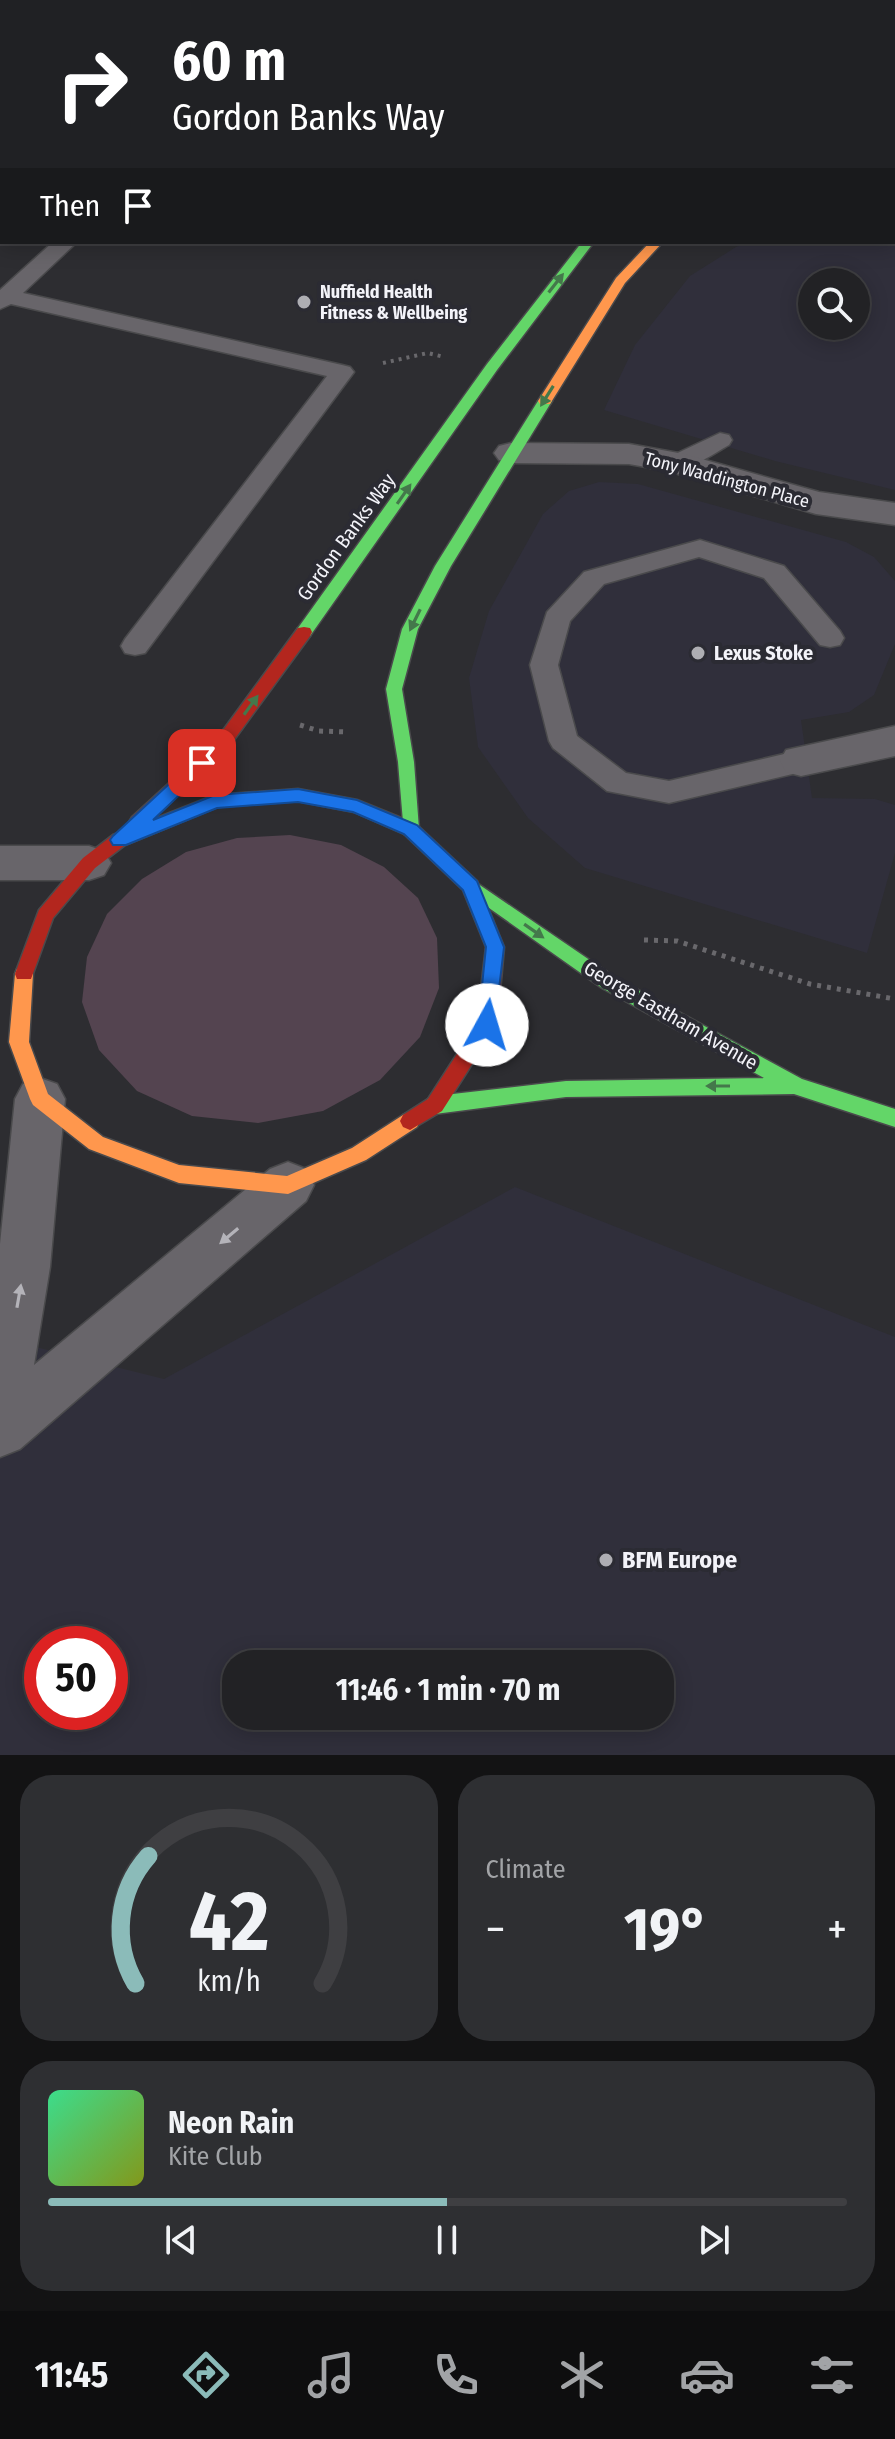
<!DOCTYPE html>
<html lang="en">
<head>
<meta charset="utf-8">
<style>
  :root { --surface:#222225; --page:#2e2f32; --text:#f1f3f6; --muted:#a2a4a7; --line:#3f3f42; --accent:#8bbbb9 }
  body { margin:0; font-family:"Fira Sans Condensed",sans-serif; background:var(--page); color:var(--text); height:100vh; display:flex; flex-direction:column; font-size:30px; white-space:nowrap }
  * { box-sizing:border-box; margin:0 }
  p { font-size:26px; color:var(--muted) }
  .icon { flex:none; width:44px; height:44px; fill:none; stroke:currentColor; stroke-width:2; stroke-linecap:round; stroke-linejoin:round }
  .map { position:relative; height:1755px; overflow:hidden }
  .sheet { display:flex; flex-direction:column; gap:20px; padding:20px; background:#131314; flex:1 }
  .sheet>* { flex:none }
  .guide { position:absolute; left:0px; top:0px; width:896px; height:244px; box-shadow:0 4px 20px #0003,0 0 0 2px var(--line); background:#202124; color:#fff; overflow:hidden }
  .controls { position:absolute; left:798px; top:268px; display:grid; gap:16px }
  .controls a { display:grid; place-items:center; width:72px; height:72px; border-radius:50%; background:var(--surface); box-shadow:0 4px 20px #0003,0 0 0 2px var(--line); font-size:40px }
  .speed { position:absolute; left:24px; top:1626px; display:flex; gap:16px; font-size:40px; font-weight:700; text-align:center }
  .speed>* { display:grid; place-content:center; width:104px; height:104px; border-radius:50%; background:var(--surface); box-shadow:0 4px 20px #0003,0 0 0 2px var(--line); line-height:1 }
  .speed .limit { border:12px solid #d22; background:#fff; color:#111 }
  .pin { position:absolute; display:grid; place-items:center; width:68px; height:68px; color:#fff; margin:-34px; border-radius:16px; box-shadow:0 4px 12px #0006 }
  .me { position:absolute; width:88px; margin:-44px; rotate:6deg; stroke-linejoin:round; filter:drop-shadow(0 0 6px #0008) }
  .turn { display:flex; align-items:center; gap:28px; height:168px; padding:0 40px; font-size:36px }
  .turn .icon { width:104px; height:104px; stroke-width:2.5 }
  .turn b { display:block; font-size:56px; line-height:68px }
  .then { display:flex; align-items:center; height:76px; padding:0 40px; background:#0003; gap:16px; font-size:30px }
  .big { font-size:60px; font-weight:700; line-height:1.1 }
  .sheet .tile { flex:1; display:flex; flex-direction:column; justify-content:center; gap:12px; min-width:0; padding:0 28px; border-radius:32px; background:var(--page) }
  .sheet .dial { align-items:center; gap:0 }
  .dial svg { height:208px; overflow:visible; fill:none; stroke:var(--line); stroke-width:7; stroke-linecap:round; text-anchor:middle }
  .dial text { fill:var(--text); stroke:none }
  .song { display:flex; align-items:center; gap:24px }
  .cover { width:96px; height:96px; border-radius:12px; background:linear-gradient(135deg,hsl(150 70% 55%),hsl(70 70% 35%)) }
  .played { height:8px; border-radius:4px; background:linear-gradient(90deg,var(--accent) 50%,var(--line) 50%) }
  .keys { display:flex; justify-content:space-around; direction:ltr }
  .heat { display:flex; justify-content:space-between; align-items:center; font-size:44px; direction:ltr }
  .sheet .tiles { flex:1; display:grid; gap:20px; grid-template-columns:1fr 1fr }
  .tile:last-child { grid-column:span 2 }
  .trip { position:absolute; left:222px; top:1650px; width:452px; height:80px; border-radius:32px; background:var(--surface); box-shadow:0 4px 20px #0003,0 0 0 2px var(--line); font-weight:700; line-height:80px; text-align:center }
  .tabs { display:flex; height:128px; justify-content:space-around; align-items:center; background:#0e0e0f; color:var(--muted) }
  .tabs .icon { width:56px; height:56px }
  .tabs .active { color:var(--accent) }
  .tabs b { font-size:36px; color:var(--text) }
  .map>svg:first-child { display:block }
</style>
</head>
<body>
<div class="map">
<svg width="895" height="1755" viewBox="0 0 895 1755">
  <rect width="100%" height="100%" fill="#2d2d31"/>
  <path fill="#302f3b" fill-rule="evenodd" d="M895,230v260l-120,-29 -171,-51 31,-65 55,-69 46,-29 12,-5h146zM812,282h44v44h-44z
    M599,482l39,2 208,58 28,15 21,24v63l-21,51 -25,17 -48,8 11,78 63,1 20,6v48l-28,100 -282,-85 -57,-50 -50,-71 -9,-69 20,-67 54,-97 26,-23z
    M515,1187l380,150v418h-895v-417l164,41zM42,1644h68v68h-68zM236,1664h424v52h-424z"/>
  <path fill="#544450" d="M290,835l51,10 43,22 34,31 19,40 2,50 -19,49 -40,43 -57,31 -65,12 -66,-7 -55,-25 -38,-41 -17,-48 5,-45 20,-43 35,-35 44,-27 51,-14z"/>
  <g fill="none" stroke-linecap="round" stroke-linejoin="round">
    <defs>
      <path id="lane" d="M0,0h19l2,2h-19v3z
        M0,40h2v11h-2z
        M2,139v12l-2,1v-12z
        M53,242h24l-54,51 319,72 8,2 4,5 -209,281 -10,2 -10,-2 -4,-7 4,-7 202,-263 -316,-72 -11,5v-19z
        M720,433l9,2 3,5 -3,5c-18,10 -41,28 -62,23l-4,-5 4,-5z
        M700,540l84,26 56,65 4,7 -4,7 -10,2 -10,-2 -56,-67 -65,-21 -95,27 -34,37 -12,44 19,71 49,37 43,8 132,-31 11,3 4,8 -4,8 -11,3 -132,31 -62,-12 -54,-43 -4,-7 -19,-76 17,-53 37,-40z"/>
      <path id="street" d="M894,189l1,1v18l-1,-1z
        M511,443l118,1 55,10 135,38 76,11v22l-79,-11 -148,-43 -39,-7 -118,-1 -12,-3 -5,-7 5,-7z
        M895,726v30l-94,20 -15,-4 -6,-11 6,-11z
        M0,846h89l15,5 7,12 -7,12 -15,5h-89z
        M40,1078l17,6 8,15 -15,168 -16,98 236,-196 18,-7 18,7 8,16 -8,16 -286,248 -20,8v-213l15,-145 8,-15z"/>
      <path id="fast" d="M215,0h16l1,2h-16z
        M582,242h12l-97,128 -187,266h-12l-2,-4 2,-4 189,-264z
        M545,397l7,4 -101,165 -33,63 -16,60 12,73 5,67 -9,7 -6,-2 -6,-72 -12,-73 16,-60 33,-63 103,-165z
        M471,879l145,99 186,101 93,30v18l-101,-33 -228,3 -131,17 -7,-3 -3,-6 3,-6 7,-3 131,-15 198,-3 -162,-90 -137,-97 -3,-5 3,-5z"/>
      <path id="slow" d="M894,82h1v6h-1z
        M894,129h1v6h-1z
        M650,242h13l-38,41 -75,121h-10l-2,-3 78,-123z
        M24,966l7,3 2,5 -4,68 19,52 55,43 76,28 108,11 65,-28 51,-33 7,-3 7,3 3,6 -3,6 -51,33 -78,34 -109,-11 -90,-34 -56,-44 -3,-6 -21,-57 6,-68 2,-5z"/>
      <path id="jam" d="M304,627l6,1 2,4 -2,4 -82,112 -76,72 63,-25 83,-6 59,11 59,24 61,57 27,66 -7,78 -55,86 -32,19 -7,-3 -3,-6 3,-6 25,-16 49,-76 9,-76 -23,-57 -59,-56 -50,-22 -56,-11 -81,6 -92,38 -30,23 -42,50 -22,61h-14l-2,-5 24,-64 44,-52 30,-23 20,-8 -4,-5 3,-5 84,-77 82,-112z"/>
    </defs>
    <use href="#lane" stroke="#4a4a4c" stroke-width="3"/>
    <use href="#street" stroke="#4a4a4c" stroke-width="3"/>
    <use href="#fast" stroke="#4a4a4c" stroke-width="3"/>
    <use href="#slow" stroke="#4a4a4c" stroke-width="3"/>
    <use href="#jam" stroke="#4a4a4c" stroke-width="3"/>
    <path stroke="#69686c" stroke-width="4" stroke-dasharray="3 5" stroke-linecap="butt" d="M383,363l45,-10 16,4"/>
    <path stroke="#69686c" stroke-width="5" stroke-dasharray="4 6" stroke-linecap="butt" d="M300,725l19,6 30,1
      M644,940l33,1 133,43 85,15"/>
    <use href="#lane" fill="#68656a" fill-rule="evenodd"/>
    <use href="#street" fill="#68656a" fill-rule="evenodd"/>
    <use href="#fast" fill="#63d668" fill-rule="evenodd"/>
    <use href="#slow" fill="#ff974d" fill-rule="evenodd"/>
    <use href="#jam" fill="#b3261e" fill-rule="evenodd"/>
  </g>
  <defs><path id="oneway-solid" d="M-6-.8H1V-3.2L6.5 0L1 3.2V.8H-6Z" transform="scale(2)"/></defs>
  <g fill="#44784b">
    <use href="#oneway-solid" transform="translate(556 283) rotate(-52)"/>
    <use href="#oneway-solid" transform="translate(547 396) rotate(122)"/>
    <use href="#oneway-solid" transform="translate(404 494) rotate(-55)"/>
    <use href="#oneway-solid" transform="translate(415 620) rotate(116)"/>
    <use href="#oneway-solid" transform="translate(251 705) rotate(-54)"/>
    <use href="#oneway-solid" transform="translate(534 931) rotate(35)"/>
    <use href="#oneway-solid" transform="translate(718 1086) rotate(180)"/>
  </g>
  <g fill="#b4b3b9">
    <use href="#oneway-solid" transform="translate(229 1236) rotate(140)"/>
    <use href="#oneway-solid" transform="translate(19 1296) rotate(-80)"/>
  </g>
  <path fill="#1a73e8" stroke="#114b97" stroke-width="2" d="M202,757l6,2 2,4 -2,5 -55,52 62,-25 83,-6 59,11 60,25 60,56 27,66 -10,84h-14l-2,-6 8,-78 -23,-57 -59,-56 -51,-22 -55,-10 -81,6 -91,37h-13l-3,-5 3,-4 83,-77z"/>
  <g fill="#aeaeb3" stroke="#2b2b33" stroke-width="3">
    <circle cx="304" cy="302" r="8"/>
    <circle cx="698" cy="653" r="8"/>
    <circle cx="606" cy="1560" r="8"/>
  </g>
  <g text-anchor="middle" stroke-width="8" stroke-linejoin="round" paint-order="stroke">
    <g font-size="18" font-weight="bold" fill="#f3f3f9" stroke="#2b2b33" text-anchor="start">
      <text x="320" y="298">Nuffield Health<tspan x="320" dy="21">Fitness &amp; Wellbeing</tspan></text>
    </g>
    <g font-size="18" fill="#f3f3f9" stroke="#2b2b33">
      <text transform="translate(727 480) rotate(15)" y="6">Tony Waddington Place</text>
    </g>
    <g font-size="20" fill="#f3f3f9" stroke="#2b2b33">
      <text transform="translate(346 537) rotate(-54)" y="7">Gordon Banks Way</text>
      <text transform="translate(671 1015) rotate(30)" y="7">George Eastham Avenue</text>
    </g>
    <g font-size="20" font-weight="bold" fill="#f3f3f9" stroke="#2b2b33" text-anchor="start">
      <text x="714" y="660">Lexus Stoke</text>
    </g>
    <g font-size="24" font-weight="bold" fill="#f3f3f9" stroke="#2b2b33" text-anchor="start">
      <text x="622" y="1568">BFM Europe</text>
    </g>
  </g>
</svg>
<div class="controls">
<a><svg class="icon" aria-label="search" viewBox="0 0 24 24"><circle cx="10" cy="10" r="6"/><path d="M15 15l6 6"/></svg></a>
</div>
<div class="speed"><div class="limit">50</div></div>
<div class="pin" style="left:202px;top:763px;background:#d93025"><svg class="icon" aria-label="arrive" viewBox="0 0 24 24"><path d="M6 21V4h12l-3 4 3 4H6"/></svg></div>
<svg class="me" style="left:487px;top:1025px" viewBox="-20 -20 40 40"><circle r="19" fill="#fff"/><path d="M0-13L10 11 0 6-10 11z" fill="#1a73e8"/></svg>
<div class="trip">11:46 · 1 min · 70 m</div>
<div class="guide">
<div class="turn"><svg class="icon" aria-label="right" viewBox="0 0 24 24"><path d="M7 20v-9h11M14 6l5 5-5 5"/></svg><div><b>60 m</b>Gordon Banks Way</div></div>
<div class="then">Then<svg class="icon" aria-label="arrive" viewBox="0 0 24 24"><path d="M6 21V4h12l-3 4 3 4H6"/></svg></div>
</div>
</div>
<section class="sheet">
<div class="tiles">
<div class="tile dial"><svg viewBox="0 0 100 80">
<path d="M14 69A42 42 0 1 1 86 69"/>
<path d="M14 69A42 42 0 0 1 19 20" stroke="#8bbbb9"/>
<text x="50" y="56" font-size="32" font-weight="700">42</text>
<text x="50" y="72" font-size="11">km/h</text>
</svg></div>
<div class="tile"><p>Climate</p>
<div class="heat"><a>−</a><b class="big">19°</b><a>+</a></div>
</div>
<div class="tile">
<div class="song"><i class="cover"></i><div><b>Neon Rain</b><p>Kite Club</p></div></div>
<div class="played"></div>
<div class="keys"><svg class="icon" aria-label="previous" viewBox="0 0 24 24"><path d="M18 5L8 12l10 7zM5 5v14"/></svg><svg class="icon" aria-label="pause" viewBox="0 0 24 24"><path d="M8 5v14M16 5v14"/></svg><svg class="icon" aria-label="next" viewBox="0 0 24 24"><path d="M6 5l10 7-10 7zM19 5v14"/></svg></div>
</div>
</div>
</section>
<nav class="tabs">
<b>11:45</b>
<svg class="icon active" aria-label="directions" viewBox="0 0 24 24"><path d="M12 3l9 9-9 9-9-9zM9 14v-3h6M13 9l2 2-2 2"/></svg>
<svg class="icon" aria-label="music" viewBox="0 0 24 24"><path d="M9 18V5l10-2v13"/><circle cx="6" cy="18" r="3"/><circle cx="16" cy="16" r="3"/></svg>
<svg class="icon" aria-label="phone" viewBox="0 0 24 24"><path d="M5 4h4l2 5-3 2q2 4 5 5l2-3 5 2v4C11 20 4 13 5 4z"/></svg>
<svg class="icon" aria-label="climate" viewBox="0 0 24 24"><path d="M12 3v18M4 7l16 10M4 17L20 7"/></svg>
<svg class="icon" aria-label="car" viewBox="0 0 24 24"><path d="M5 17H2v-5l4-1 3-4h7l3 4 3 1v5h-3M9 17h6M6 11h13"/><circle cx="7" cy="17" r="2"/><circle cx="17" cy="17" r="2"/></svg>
<svg class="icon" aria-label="filters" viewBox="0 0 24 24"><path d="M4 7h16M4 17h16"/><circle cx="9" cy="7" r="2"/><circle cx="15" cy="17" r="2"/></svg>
</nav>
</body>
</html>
